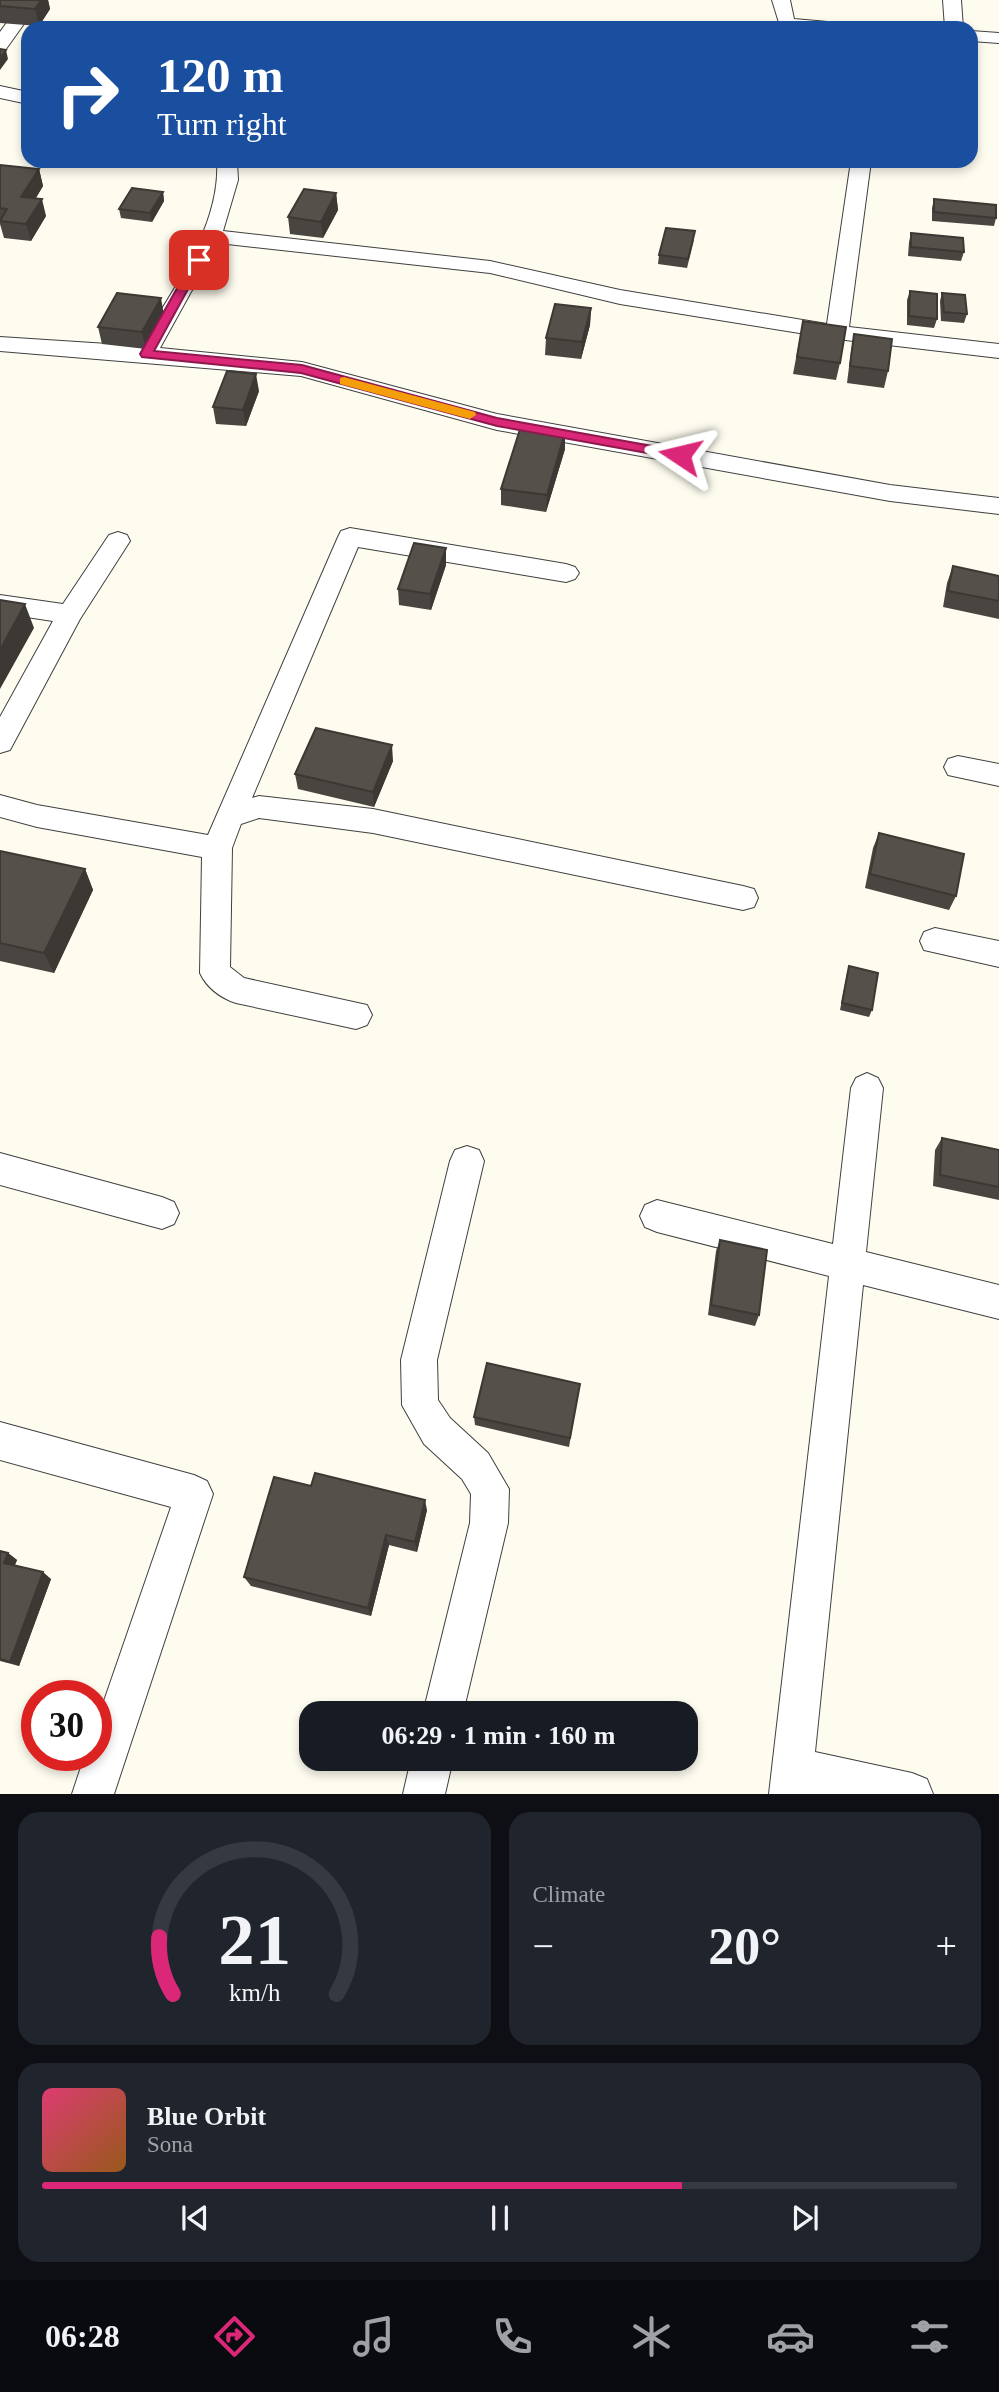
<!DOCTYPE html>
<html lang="en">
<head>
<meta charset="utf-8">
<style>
  :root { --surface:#171b24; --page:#20242c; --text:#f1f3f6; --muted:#9ea1a6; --line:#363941; --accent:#db2777 }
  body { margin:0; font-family:"Times New Roman",serif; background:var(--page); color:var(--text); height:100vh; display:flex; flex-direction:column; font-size:26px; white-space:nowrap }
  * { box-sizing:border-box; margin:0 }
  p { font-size:23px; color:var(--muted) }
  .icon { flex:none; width:38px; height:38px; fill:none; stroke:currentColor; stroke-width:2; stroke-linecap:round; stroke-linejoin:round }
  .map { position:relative; height:1794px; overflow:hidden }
  .sheet { display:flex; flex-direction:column; gap:18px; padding:18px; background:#0d0f14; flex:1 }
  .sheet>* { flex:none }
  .banner { position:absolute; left:21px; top:21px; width:957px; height:147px; border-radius:21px; box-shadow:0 4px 10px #0003; background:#1a4fa0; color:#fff; overflow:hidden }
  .speed { position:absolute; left:21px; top:1680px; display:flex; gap:14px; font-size:35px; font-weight:700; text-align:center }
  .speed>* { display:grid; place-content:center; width:91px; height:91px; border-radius:50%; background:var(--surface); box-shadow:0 4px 10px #0003; line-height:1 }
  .speed .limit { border:10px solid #d22; background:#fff; color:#111 }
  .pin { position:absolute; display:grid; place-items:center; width:60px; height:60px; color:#fff; margin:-30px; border-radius:14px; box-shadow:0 4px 10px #0006 }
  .me { position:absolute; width:77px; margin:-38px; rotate:280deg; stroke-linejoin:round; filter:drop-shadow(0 0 5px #0008) }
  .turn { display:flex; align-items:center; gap:24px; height:147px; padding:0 21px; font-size:32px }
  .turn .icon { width:91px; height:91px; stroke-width:2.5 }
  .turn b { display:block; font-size:49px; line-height:60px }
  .big { font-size:52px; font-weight:600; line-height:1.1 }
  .sheet .widget { flex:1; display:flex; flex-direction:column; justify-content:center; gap:10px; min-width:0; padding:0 24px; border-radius:21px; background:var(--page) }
  .sheet .dial { align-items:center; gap:0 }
  .dial svg { height:182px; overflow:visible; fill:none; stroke:var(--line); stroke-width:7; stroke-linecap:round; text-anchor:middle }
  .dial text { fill:var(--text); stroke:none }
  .song { display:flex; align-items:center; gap:21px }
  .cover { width:84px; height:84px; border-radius:10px; background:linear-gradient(135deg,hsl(340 70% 55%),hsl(30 70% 35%)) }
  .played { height:7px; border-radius:4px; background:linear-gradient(90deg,var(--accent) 70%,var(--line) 70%) }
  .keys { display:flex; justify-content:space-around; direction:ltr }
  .heat { display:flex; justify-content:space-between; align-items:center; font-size:38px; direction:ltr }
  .sheet .tiles { flex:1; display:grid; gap:18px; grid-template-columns:1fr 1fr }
  .widget:last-child { grid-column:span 2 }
  .trip { position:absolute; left:299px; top:1701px; width:399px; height:70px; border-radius:21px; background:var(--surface); box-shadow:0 4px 10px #0003; font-weight:600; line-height:70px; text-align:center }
  .dock { display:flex; height:112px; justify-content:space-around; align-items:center; background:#090b0e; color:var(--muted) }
  .dock .icon { width:49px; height:49px }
  .dock .active { color:var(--accent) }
  .dock b { font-size:32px; color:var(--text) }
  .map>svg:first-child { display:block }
</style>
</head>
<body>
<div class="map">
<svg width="999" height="1794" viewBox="0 0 999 1794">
  <rect width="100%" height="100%" fill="#fefcef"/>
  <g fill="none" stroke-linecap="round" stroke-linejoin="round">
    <defs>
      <path id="minor" d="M23,0h18l-35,49 -6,2v-19z
        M772,0h18l4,19 45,4 9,5 -68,-2z
        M943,0h18l2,28h-18z
        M971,31l28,2v10l-28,-2z
        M0,86l28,6v12l-28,-6z
        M217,161h20l1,19 -15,51 267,30 130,29 207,34 24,-163h20l-22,166 150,17v14l-162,-19 -217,-35 -130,-31 -272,-30 -58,105 142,14 195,52 393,71 109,13v16l-109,-13 -393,-71 -196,-54 -301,-25v-14l139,9c32,-54 82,-119 78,-185z
        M350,528l216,36 9,3 4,6 -4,6 -9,3 -208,-35 -106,251 7,-2 114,13 370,77 11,3 4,9 -4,9 -11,3 -370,-77 -114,-15 -18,6 -9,24 -2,119 14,11 123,27 5,10 -5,10 -11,4 -120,-26c-15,-5 -29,-15 -36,-30l2,-116 -165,-30 -37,-10v-22l37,10 171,30 130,-298 3,-6z
        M118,532l9,3 3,6 -50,78 -70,131 -10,3v-36l53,-96 -53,-8v-18l63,9 46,-69z
        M958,756l41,8v22l-51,-11 -4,-8 4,-8z
        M935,928l64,13v26l-75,-17 -4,-9 4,-9z
        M867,1073l11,5 5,10 -17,164 133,33v34l-136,-34 -48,467 97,21 15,6 6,15h-164l60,-518 -172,-44 -12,-5 -5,-11 5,-11 12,-5 176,44 18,-156 5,-10z
        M467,1146l12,4 5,11 -47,199 1,40 12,18 38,35 21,36 -1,34 -45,190h-40l47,-190 1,-29 -9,-15 -38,-35 -22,-39 -1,-45 49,-199 5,-11z
        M0,1153l162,44 12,5 5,11 -5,11 -12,5 -162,-44z
        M0,1422l194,53 13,6 6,13 -99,300h-42l13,-39h11v-31l75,-217 -171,-47z
        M411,1759h42l-8,35h-42z"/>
    </defs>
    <use href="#minor" stroke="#404040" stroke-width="2"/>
    <use href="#minor" fill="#fff" fill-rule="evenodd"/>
  </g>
  <path fill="#494540" d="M0,0h48l2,9 -11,17 -39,-3z
    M0,165l39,4 4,17 -7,12 10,18 -15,25 -27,-3 -4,-14z
    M163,192l1,9 -12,21 -31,-4 -2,-9z
    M336,193l2,17 -15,28 -33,-4 -2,-17z
    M934,199l62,19 -2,8 -62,-5v-13z
    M911,233l53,19 -3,9 -53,-5 1,-14z
    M694,240l-7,28 -29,-4 1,-9z
    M910,291l27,28 -3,9 -27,-3v-25z
    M942,293l25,21 -3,9 -23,-2 -1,-20z
    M591,308l-1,17 -9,34 -36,-4 1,-17z
    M164,315l-18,34 -44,-5 -4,-17z
    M803,321l37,42 -4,17 -43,-6z
    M854,334l34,37 -4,17 -37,-5 4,-32z
    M259,391l-13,35 -30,-2 -3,-17z
    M565,432v17l-19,63 -45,-7v-16z
    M446,565l-15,45 -32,-5 -1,-16z
    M953,566l46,10v43l-56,-12 4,-24z
    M393,761l-19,46 -76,-18 -3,-15z
    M879,833l77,63 -7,14 -84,-22 8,-40z
    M0,851l85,18 8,21 -39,83 -54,-12z
    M849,966l23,44 -3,7 -29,-7 7,-37z
    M942,1138l57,12v50l-66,-14 2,-36z
    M720,1240l39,75 -4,11 -47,-11 8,-64z
    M580,1384l-11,63 -94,-22 -1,-8z
    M311,1486l116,24 -10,42 -28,-7 -18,71 -120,-30 -7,-9z
    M0,1551l8,2 9,7 -2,5 36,14 -32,87 -19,-5z"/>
  <path fill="#3c3834" d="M41,0h7l2,9 -11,17 -4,-17z
    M6,50l2,9 -8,11v-11z
    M39,169l4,17 -17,28 -5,-17z
    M163,192l1,9 -12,21 -2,-9z
    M336,193l2,17 -15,28 -2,-16z
    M42,199l4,17 -15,25 -5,-17z
    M161,298l3,17 -18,34 -4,-17z
    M591,308l-1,17 -9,34 1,-17z
    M256,374l3,17 -13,35 -3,-16z
    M565,432v17l-19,63 1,-17z
    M446,548v17l-15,45 -1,-16z
    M25,604l9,24 -34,61v-39z
    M392,745l1,16 -19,46 -1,-15z
    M85,869l8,21 -39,83 -10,-20z
    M425,1500l2,10 -10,42 -2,-10z
    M386,1535l3,10 -18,71 -3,-8z
    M8,1553l9,7 -4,9 -9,-6z
    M43,1572l8,7 -32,87 -9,-4z"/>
  <path fill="#55504a" stroke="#3c3834" stroke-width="2" d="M0,0h41l-6,9 -35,-3z
    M0,49l6,1 -6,9z
    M0,165l39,4 -18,28 21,2 -16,25 -26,-3 7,-12 -7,-1z
    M132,188l31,4 -13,21 -31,-4z
    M304,189l32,4 -15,29 -33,-5z
    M934,199l62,6v13l-62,-6z
    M666,228l29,3 -7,28 -29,-4z
    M911,233l52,5 1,14 -53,-5z
    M910,291l27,3v25l-28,-3z
    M117,293l44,5 -19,34 -44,-5z
    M942,293l23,2 2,19 -23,-2z
    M555,304l36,4 -9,34 -36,-4z
    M803,321l43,6 -6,36 -43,-6z
    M854,334l38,5 -4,32 -38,-5z
    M227,371l29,3 -13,36 -30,-3z
    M521,426l44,6 -18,63 -46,-6z
    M414,543l32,5 -16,46 -32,-5z
    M953,566l46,10v25l-51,-10z
    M0,600l25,4 -25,46z
    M316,728l76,17 -19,47 -78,-18z
    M879,833l85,21 -8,42 -86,-22z
    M0,851l85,18 -41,84 -44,-10z
    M849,966l29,7 -6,37 -30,-7z
    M942,1138l57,12v37l-59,-12z
    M720,1240l47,10 -8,65 -48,-10z
    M487,1363l93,21 -10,54 -96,-21z
    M315,1473l110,27 -10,42 -29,-7 -18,73 -124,-31 30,-100 37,9z
    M0,1551l8,2 -4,10 39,9 -33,90 -10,-3z"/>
  <path fill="#db2777" stroke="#8e194d" stroke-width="2" d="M199,256l5,4 -50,91 148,14 195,53 183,33 7,4 -7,4 -183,-33 -196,-53 -159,-16 -2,-3 53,-94z"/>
  <path fill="#f59e0b" d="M344,377l131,35 1,3 -6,4 -130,-35v-6z"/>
</svg>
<div class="speed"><div class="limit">30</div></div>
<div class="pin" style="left:199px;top:260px;background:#d93025"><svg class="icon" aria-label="arrive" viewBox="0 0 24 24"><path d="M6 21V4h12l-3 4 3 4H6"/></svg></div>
<svg class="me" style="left:680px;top:455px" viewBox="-20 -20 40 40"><path d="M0-17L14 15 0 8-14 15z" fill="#db2777" stroke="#fff" stroke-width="4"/></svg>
<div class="trip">06:29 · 1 min · 160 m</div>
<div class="banner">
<div class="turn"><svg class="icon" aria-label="right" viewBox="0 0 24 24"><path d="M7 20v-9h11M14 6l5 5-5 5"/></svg><div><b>120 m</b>Turn right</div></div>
</div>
</div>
<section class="sheet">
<div class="tiles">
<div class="widget dial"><svg viewBox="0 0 100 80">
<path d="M14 69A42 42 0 1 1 86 69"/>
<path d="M14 69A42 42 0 0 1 8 44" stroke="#db2777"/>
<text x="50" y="56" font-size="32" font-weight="700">21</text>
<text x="50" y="72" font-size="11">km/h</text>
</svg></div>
<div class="widget"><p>Climate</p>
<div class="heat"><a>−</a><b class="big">20°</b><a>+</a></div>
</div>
<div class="widget">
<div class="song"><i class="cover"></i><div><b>Blue Orbit</b><p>Sona</p></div></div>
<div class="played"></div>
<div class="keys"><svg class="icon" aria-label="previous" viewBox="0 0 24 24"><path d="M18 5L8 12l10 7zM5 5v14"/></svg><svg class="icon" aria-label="pause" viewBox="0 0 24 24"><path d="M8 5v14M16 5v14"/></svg><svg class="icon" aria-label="next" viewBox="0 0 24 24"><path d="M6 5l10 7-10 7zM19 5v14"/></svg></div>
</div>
</div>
</section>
<nav class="dock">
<b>06:28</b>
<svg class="icon active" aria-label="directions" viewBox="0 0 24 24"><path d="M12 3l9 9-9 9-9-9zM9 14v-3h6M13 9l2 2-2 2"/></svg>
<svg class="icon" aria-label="music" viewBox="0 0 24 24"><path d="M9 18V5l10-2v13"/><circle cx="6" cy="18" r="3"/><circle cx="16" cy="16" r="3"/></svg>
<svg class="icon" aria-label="phone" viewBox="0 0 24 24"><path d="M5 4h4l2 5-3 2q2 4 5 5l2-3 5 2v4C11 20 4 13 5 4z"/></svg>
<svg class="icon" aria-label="climate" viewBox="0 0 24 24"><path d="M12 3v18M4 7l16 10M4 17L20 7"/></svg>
<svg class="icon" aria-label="car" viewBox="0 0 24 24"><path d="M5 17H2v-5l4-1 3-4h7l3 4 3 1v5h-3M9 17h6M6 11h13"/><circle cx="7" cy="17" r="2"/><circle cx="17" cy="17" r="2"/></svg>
<svg class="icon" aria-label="filters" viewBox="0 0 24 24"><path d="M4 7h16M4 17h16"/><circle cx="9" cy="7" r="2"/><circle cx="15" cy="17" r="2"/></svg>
</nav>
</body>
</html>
